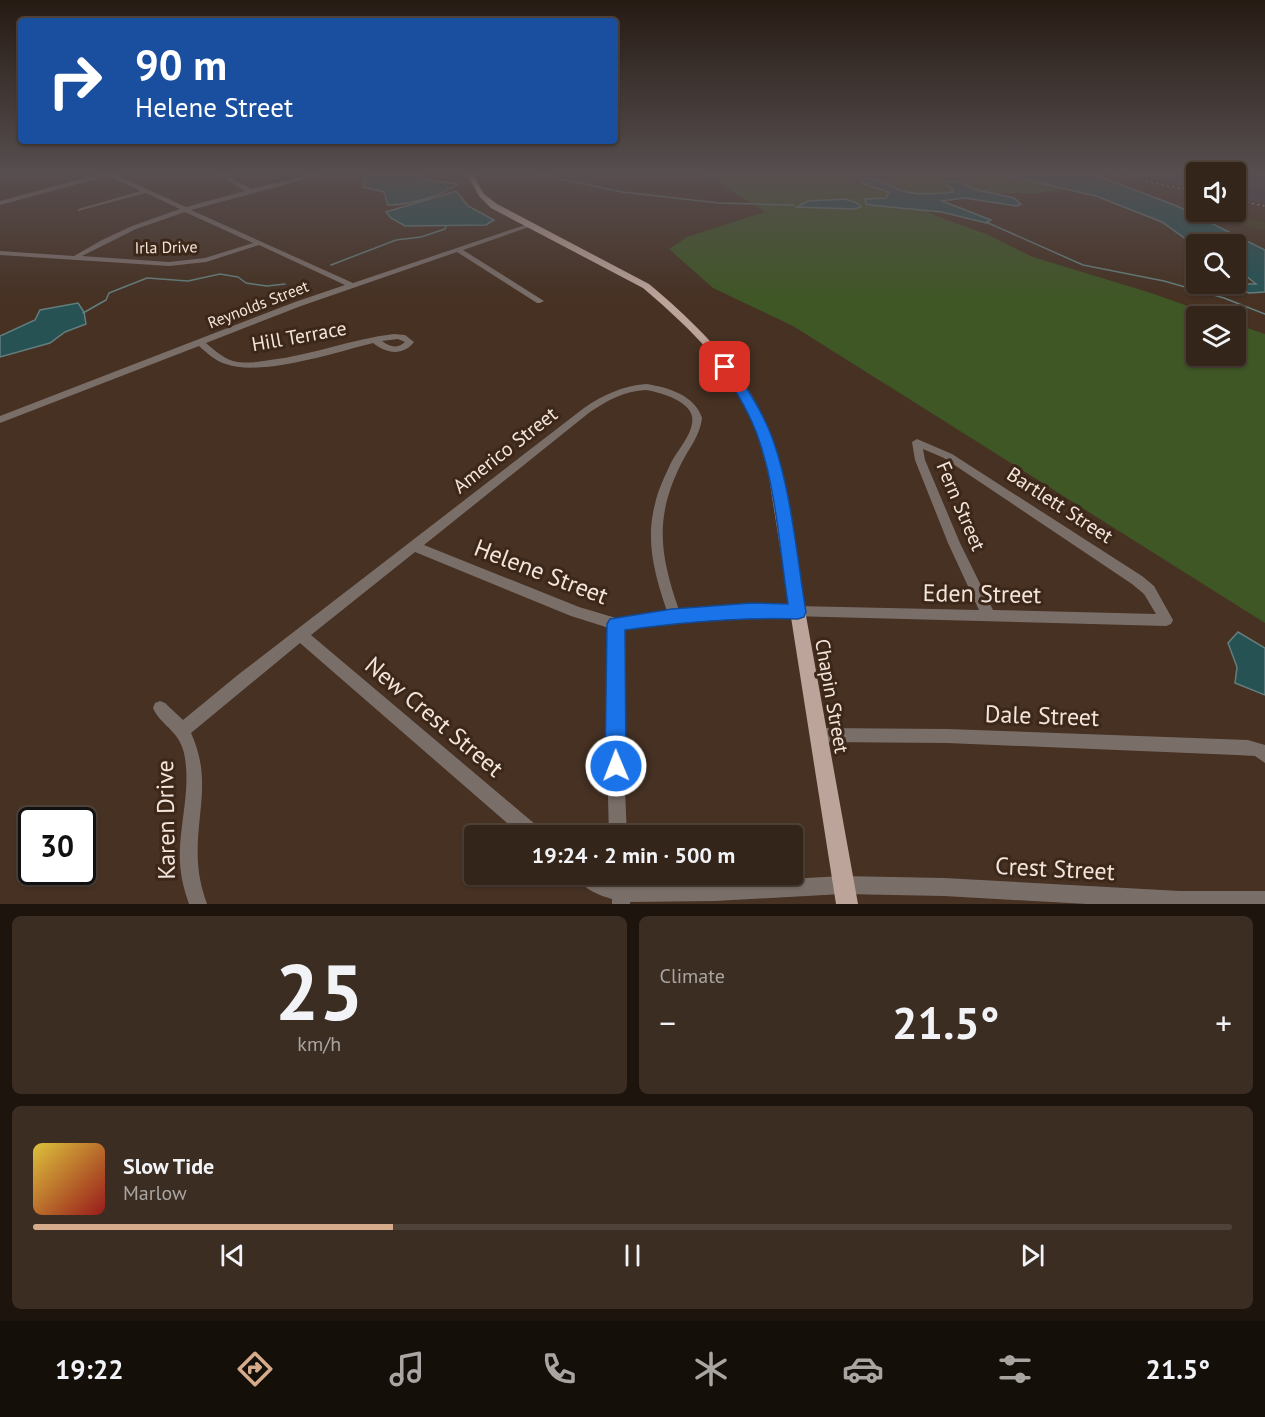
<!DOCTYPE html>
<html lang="en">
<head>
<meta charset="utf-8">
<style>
  :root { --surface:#34251a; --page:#3c2d23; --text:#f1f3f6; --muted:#a9a5a2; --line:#4e4239; --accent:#d6ab8b }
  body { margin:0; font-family:"PT Sans",sans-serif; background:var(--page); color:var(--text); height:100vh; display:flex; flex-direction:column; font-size:22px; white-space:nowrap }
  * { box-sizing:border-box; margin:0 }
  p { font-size:20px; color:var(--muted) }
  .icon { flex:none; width:33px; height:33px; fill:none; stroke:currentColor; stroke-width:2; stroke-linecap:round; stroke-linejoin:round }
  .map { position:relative; height:904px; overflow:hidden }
  .sheet { display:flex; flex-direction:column; gap:12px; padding:12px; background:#1d140e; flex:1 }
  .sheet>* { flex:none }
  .banner { position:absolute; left:18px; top:18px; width:600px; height:126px; border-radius:6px; box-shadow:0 2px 4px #0004,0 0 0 2px var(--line); background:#1a4fa0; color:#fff; overflow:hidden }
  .buttons { position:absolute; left:1186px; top:162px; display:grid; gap:12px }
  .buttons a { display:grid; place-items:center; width:60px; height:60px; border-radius:6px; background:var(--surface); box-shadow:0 2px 4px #0004,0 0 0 2px var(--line); font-size:30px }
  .speed { position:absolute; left:18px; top:807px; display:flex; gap:12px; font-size:30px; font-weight:700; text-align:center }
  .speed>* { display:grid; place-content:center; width:78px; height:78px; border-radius:50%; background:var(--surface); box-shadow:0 2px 4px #0004,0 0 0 2px var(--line); line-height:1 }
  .speed .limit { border:3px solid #111; border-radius:9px; background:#fff; color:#111 }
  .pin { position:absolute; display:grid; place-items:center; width:51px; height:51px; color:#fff; margin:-26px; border-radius:12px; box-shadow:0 3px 9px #0006 }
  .me { position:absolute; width:66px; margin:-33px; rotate:359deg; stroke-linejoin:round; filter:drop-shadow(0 0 4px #0008) }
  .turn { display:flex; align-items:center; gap:21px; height:126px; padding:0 18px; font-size:27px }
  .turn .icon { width:78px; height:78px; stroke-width:2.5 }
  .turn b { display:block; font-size:42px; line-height:51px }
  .big { font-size:45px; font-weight:700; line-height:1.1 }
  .sheet .card { flex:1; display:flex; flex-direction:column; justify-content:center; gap:9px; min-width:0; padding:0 21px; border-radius:9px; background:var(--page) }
  .sheet .dial { align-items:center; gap:0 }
  .dial b { font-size:78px; line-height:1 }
  .song { display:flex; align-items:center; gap:18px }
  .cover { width:72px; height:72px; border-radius:9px; background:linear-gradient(135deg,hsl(50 70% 55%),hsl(0 70% 35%)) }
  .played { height:6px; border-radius:3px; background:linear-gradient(90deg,var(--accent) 30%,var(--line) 30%) }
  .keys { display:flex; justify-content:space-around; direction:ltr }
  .heat { display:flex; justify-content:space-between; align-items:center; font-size:33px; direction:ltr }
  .sheet .tiles { flex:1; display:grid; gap:12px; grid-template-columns:1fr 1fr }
  .card:last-child { grid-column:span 2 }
  .trip { position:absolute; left:464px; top:825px; width:339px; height:60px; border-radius:6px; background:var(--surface); box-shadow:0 2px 4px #0004,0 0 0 2px var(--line); font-weight:700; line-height:60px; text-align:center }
  .tabs { display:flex; height:96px; justify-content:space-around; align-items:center; background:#150f0a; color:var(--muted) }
  .tabs .icon { width:42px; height:42px }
  .tabs .on { color:var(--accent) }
  .tabs b { font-size:27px; color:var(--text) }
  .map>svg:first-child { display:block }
</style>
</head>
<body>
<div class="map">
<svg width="1265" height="904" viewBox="0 0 1265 904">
  <rect width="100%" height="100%" fill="#463123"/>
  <path fill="#403b4c" d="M1118,173h79v16z
    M1236,173h29v31l-29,-6z"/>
  <path fill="#3f5625" d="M703,173h301l70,15 -36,5 -82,1 -41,10 21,12 50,18 47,23 118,36 65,23h-19v40h39v-32l29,10v289l-472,-297 -80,-38 -44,-39 18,-12 78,-25z"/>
  <path fill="#473e1e" d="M1200,212h14l51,10v8l-31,-7z"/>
  <path fill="#265254" stroke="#647e7d" stroke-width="1.5" d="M373,173h41l6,6 38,5c-18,12 -48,21 -70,21l-4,-13 -21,-5 2,-10z
    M997,173h87l11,2 82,31 88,44v42l-16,1 -23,-9h30l-20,-16v-24h-39v3l-35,-25 -66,-26z
    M864,179c13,-1 24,7 36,11 16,6 37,4 53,2l1,-2 -8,-5v-4h12l15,8 41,9 7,6 -4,2 -53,-8 -22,3 49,19 -5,3 -44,-11 -72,-7 -4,-1 -1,-5 21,-1 3,-6 -28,-9z
    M456,191l12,15 26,14 -8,5 -81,1 -14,-8 -5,-6z
    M845,199l12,4 4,4 -7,2 -57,-2 11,-6z
    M78,303l6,9 2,12 -21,8 -15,11 -50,14v-21l35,-16 5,-10z
    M1238,632l27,16v47l-30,-12 2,-16 -9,-24z"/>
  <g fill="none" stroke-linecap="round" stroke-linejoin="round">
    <path stroke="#647e7d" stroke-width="1.5" d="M533,173l89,19 97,11 76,2
      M986,222l97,43 81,16 60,17 41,16
      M331,265l65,-25 25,-3 24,-8 1,-3
      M83,313l23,-13 3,-7 38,-15 41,3 32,-7 18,3 8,6 21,3 18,-2"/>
    <path fill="#7a6e69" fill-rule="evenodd" d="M103,173h9l74,34 59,-16 -29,-18h6l29,16 66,-16h8l-1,1 -133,36 162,73 175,-59h4v2l-69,24 81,51 -4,2h-3l-80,-51 -156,54 -95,37c8,7 17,15 27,18 12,3 25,1 37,-1 42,-5 82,-21 124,-26l11,1 9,7c-11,14 -27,12 -41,1 -36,9 -112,34 -147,21 -11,-3 -19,-11 -27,-18l-199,77v-7l295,-114 50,-17 -86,-40 -53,17 -37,4 -169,-11v-4l74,5 28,-16 30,-14 48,-17 -34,-16 -68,18v-2l63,-18 -33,-15 -108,29v-4zM185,212l68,31 -48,15 -36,4 -87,-6 54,-27zM398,339l7,3c-8,7 -15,5 -23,-1z
      M646,384c21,3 49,11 56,34 -2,18 -13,30 -21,46 -27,54 -21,91 -2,146l73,-5 227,5 -31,-67 -33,-83 -3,-18 5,-3 35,15 190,122 12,10 19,34 -2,4 -5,2 -414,-11 -80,7 -49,7 -1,92 5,115h-18l-3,-115 3,-93 -38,-12 -156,-64 -104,83 231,195 2,6h-22l-222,-193 -109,90c22,48 4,82 7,130 1,15 4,27 9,41h-18c-5,-14 -8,-26 -9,-41 -2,-37 12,-73 4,-110 -5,-23 -24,-28 -31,-45l2,-5 5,-2 5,2 18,17 56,-46 345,-266c19,-13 38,-22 62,-24zM646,390c13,2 42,10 46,26 3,17 -16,35 -22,49 -6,13 -12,25 -15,39 -10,37 0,72 12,107l-51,7 -37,-11 -155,-62 166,-133c18,-12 34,-21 56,-22zM923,449l21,9 188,126 12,10 12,20 -163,-4 -33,-67 -35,-83z
      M820,728l127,1 301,11 17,5v18l-10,-7 -19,-1 -289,-12 -127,-1 -5,-2 -3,-5 3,-5z
      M575,874h25l10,7v-7h18l1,10 86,-1 127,-7 102,2 236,13h85v13h-178l-143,-8 -102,-2 -127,7 -85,1v2h-18v-5c-14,-4 -31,-11 -37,-25z"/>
    <path fill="#bda49b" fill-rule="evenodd" d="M466,173h6l12,21 13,10 152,80c37,31 74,66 100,107 17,26 25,57 32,86l77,427h-22l-67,-427c-7,-29 -15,-57 -29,-83 -22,-40 -63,-77 -97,-106l-152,-80 -12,-12z"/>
    <path stroke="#d5c6bc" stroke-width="1.5" stroke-dasharray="1.5 4" stroke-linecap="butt" d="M1108,173l89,19
      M1236,200l29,6"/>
  </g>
  <linearGradient id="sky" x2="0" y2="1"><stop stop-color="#261b13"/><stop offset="0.58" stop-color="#574e50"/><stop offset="1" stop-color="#574e50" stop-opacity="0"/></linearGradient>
  <rect width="1265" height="299" fill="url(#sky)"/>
  <path fill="#1a73e8" stroke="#114b97" stroke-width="1.5" d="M725,363l5,1c17,24 33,48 43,76 18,50 24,118 33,172l-2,5 -6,2c-59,-2 -116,3 -173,11l1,136 -3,8 -7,3 -8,-3 -3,-8 2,-142 3,-5 62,-10 80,-6 36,1c-8,-52 -12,-115 -29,-164 -9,-27 -23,-50 -39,-73z"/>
  <g text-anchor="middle" stroke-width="6" stroke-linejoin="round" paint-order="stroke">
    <g font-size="16" fill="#f3e5dc" stroke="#3c2719">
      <text transform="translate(166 247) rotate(-1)" y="6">Irla Drive</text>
      <text transform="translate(258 304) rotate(-21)" y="6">Reynolds Street</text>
    </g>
    <g font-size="20" fill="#f3e5dc" stroke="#3c2719">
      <text transform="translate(299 336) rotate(-10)" y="7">Hill Terrace</text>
      <text transform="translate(505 450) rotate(-38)" y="7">Americo Street</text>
      <text transform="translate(1060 505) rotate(33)" y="7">Bartlett Street</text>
      <text transform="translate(961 506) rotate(67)" y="7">Fern Street</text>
      <text transform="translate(832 696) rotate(80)" y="7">Chapin Street</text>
    </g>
    <g font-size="24" fill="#f3e5dc" stroke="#3c2719">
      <text transform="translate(541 572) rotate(21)" y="8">Helene Street</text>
      <text transform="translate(982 594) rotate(1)" y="8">Eden Street</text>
      <text transform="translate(1042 716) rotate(2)" y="8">Dale Street</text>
      <text transform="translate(434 717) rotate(40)" y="8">New Crest Street</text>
      <text transform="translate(166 820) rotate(-91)" y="8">Karen Drive</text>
      <text transform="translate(1055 869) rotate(3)" y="8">Crest Street</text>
    </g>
  </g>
</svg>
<div class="buttons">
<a><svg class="icon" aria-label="sound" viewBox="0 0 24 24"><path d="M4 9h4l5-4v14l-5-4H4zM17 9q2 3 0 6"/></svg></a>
<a><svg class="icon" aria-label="search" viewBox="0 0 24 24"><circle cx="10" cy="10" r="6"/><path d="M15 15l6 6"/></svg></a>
<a><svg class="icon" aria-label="layers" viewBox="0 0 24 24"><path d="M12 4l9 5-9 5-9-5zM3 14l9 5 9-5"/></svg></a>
</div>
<div class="speed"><div class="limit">30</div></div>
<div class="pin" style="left:725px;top:367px;background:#d93025"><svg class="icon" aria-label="arrive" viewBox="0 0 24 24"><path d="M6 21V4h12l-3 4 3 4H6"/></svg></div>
<svg class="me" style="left:616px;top:766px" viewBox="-20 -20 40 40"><circle r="17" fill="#1a73e8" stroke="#fff" stroke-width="3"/><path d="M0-11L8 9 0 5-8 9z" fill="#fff"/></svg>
<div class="trip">19:24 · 2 min · 500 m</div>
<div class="banner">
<div class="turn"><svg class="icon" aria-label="right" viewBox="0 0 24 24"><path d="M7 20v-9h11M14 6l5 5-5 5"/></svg><div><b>90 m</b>Helene Street</div></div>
</div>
</div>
<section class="sheet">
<div class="tiles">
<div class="card dial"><b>25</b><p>km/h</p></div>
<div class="card"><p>Climate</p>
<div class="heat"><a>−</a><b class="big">21.5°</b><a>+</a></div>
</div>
<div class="card">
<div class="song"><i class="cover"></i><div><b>Slow Tide</b><p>Marlow</p></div></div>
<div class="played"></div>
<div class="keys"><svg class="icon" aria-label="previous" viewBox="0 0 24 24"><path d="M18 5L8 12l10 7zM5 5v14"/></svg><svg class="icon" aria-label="pause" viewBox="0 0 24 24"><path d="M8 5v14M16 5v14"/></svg><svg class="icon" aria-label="next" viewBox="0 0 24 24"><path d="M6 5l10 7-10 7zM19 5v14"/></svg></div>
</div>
</div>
</section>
<nav class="tabs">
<b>19:22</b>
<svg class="icon on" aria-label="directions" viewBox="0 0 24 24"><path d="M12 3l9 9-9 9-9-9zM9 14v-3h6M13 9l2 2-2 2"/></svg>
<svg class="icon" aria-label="music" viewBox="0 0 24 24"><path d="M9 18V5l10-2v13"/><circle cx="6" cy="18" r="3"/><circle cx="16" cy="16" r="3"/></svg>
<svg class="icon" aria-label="phone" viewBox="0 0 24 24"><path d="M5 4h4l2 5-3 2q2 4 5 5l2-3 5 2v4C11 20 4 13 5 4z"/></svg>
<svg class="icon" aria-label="climate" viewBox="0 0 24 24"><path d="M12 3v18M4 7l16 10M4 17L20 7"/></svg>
<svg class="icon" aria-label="car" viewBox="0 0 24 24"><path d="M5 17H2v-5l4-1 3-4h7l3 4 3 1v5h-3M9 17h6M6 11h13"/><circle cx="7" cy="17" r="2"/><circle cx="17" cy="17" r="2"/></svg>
<svg class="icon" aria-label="filters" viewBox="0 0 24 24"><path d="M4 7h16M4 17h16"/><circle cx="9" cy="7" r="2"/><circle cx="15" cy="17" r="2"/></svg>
<b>21.5°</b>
</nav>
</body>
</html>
